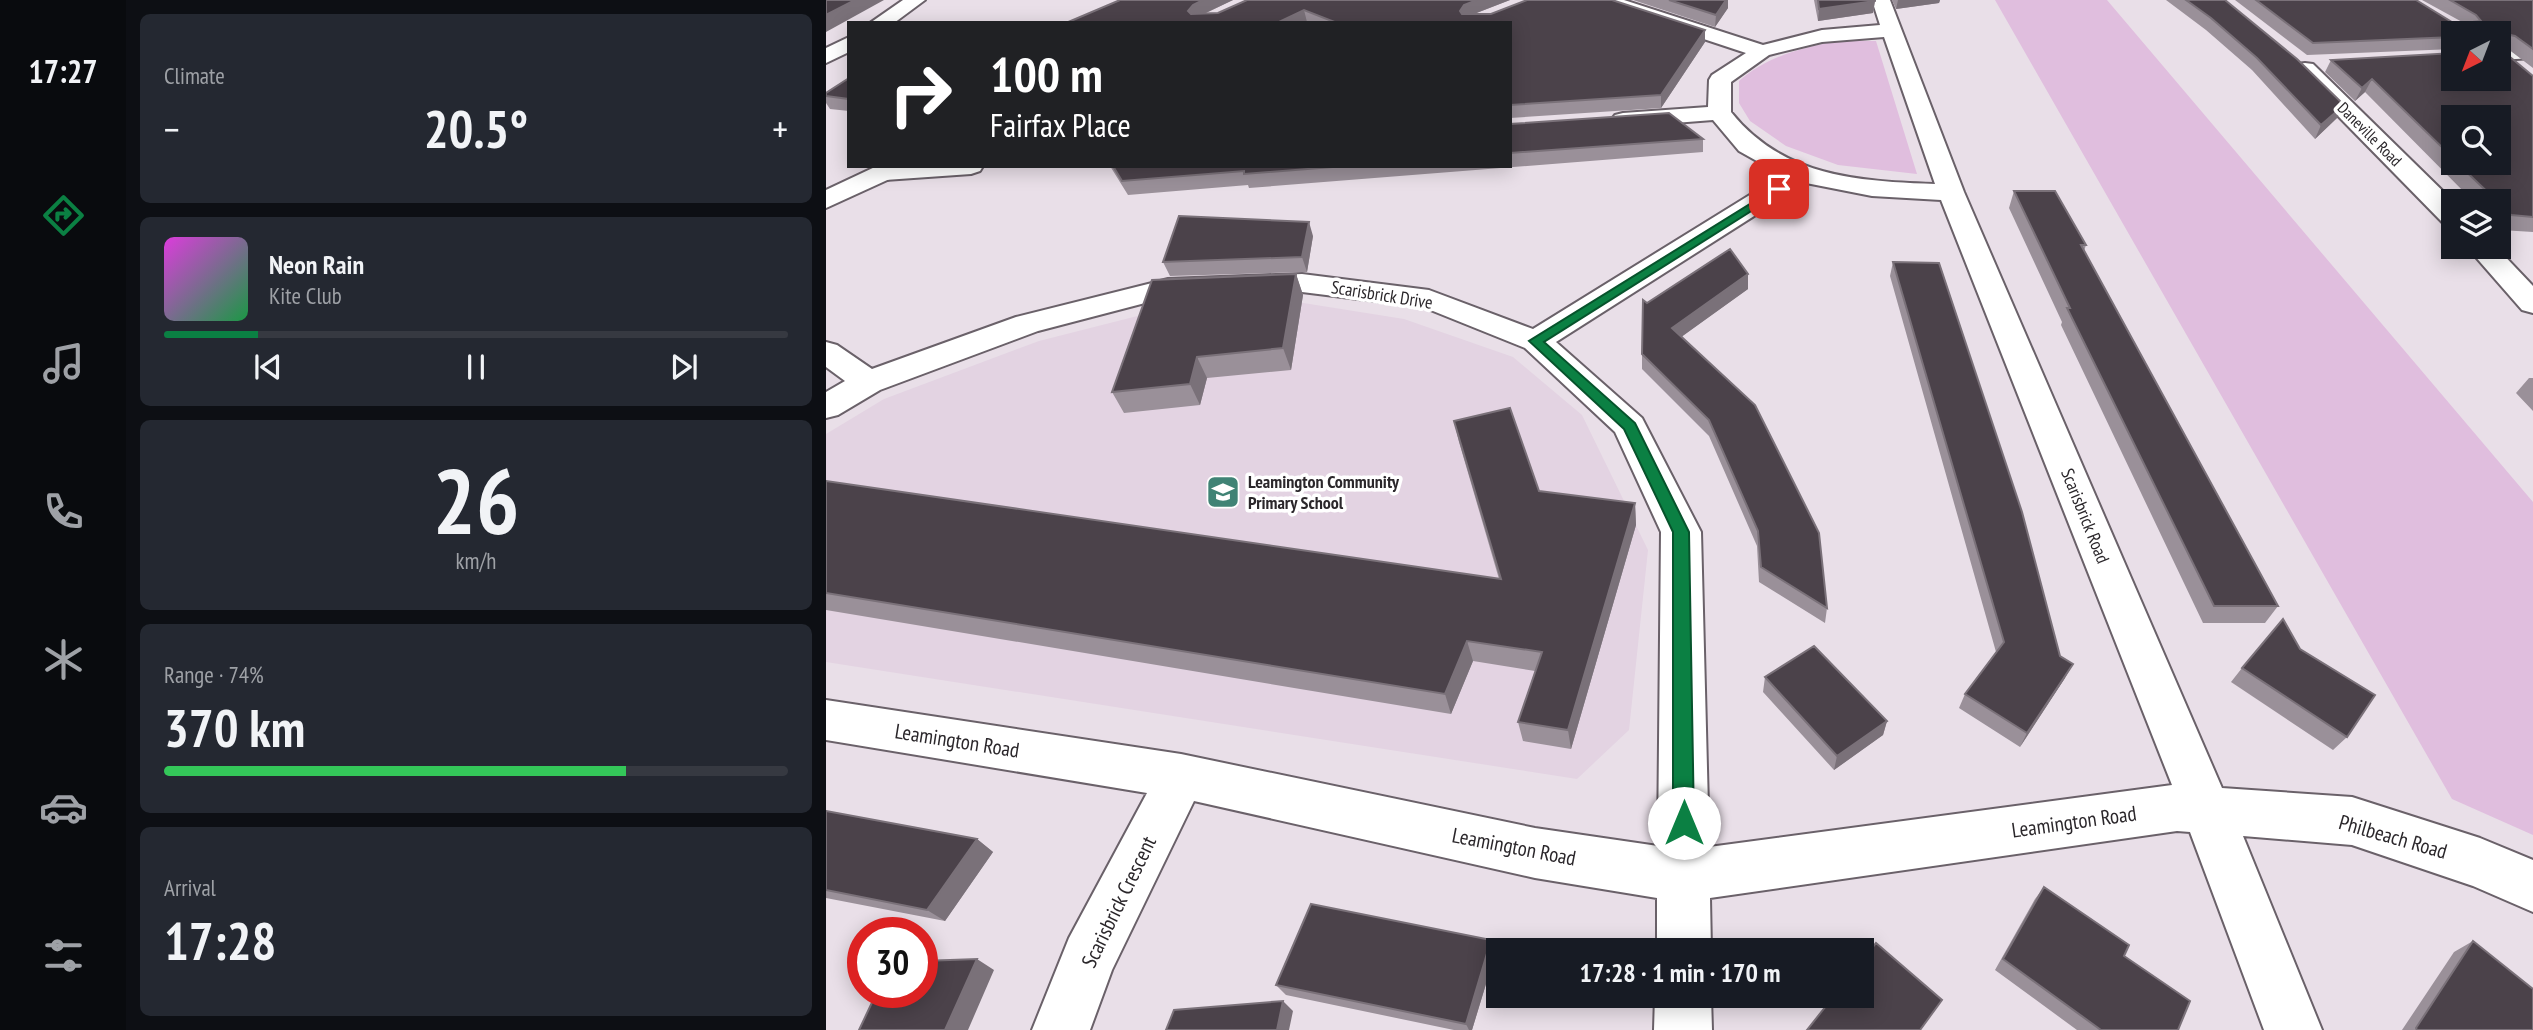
<!DOCTYPE html>
<html lang="en">
<head>
<meta charset="utf-8">
<style>
  :root { --surface:#171b24; --page:#242831; --text:#f1f3f6; --muted:#9ea1a6; --line:#363941; --accent:#0b8043 }
  body { margin:0; font-family:"PT Sans Narrow",sans-serif; background:var(--page); color:var(--text); height:100vh; display:flex; flex-direction:column; font-size:26px; white-space:nowrap }
  * { box-sizing:border-box; margin:0 }
  p { font-size:23px; color:var(--muted) }
  .icon { flex:none; width:38px; height:38px; fill:none; stroke:currentColor; stroke-width:2; stroke-linecap:round; stroke-linejoin:round }
  .map { position:relative; flex:1; overflow:hidden }
  .drawer { display:flex; flex-direction:column; gap:14px; padding:14px; background:#0d0f14; width:700px }
  .drawer>* { flex:none }
  .banner { position:absolute; left:21px; top:21px; width:665px; height:147px; border-radius:0px; box-shadow:0 4px 18px #0003; background:#202124; color:#fff; overflow:hidden }
  .needle { width:46px; rotate:222deg }
  .tools { position:absolute; left:1615px; top:21px; display:grid; gap:14px }
  .tools a { display:grid; place-items:center; width:70px; height:70px; border-radius:0px; background:var(--surface); box-shadow:0 4px 18px #0003; font-size:35px }
  .speed { position:absolute; left:21px; top:917px; display:flex; gap:14px; font-size:35px; font-weight:700; text-align:center }
  .speed>* { display:grid; place-content:center; width:91px; height:91px; border-radius:50%; background:var(--surface); box-shadow:0 4px 18px #0003; line-height:1 }
  .speed .limit { border:10px solid #d22; background:#fff; color:#111 }
  .pin { position:absolute; display:grid; place-items:center; width:60px; height:60px; color:#fff; margin:-30px; border-radius:14px; box-shadow:0 4px 10px #0006 }
  .me { position:absolute; width:77px; margin:-38px; rotate:0deg; stroke-linejoin:round; filter:drop-shadow(0 0 5px #0008) }
  .turn { display:flex; align-items:center; gap:24px; height:147px; padding:0 28px; font-size:32px }
  .turn .icon { width:91px; height:91px; stroke-width:2.5 }
  .turn b { display:block; font-size:49px; line-height:60px }
  .big { font-size:52px; font-weight:700; line-height:1.1 }
  .drawer .card { flex:1; display:flex; flex-direction:column; justify-content:center; gap:10px; min-width:0; padding:0 24px; border-radius:10px; background:var(--page) }
  .drawer .dial { align-items:center; gap:0 }
  .dial b { font-size:91px; line-height:1 }
  .song { display:flex; align-items:center; gap:21px }
  .cover { width:84px; height:84px; border-radius:10px; background:linear-gradient(135deg,hsl(300 70% 55%),hsl(140 70% 35%)) }
  .played { height:7px; border-radius:4px; background:linear-gradient(90deg,var(--accent) 15%,var(--line) 15%) }
  .keys { display:flex; justify-content:space-around; direction:ltr }
  .heat { display:flex; justify-content:space-between; align-items:center; font-size:38px; direction:ltr }
  .charge { height:10px; border-radius:5px; background:linear-gradient(90deg,#34c759 74%,var(--line) 0) }
  .trip { position:absolute; left:660px; top:938px; width:388px; height:70px; border-radius:0px; background:var(--surface); box-shadow:0 4px 18px #0003; font-weight:700; line-height:70px; text-align:center }
  main { display:flex; flex:1; min-height:0 }
  .tabs { display:flex; flex-direction:column; width:126px; justify-content:space-around; align-items:center; background:#090b0e; color:var(--muted) }
  .tabs .icon { width:49px; height:49px }
  .tabs .on { color:var(--accent) }
  .tabs b { font-size:32px; color:var(--text) }
  .map>svg:first-child { display:block }
</style>
</head>
<body>
<main>
<nav class="tabs">
<b>17:27</b>
<svg class="icon on" aria-label="directions" viewBox="0 0 24 24"><path d="M12 3l9 9-9 9-9-9zM9 14v-3h6M13 9l2 2-2 2"/></svg>
<svg class="icon" aria-label="music" viewBox="0 0 24 24"><path d="M9 18V5l10-2v13"/><circle cx="6" cy="18" r="3"/><circle cx="16" cy="16" r="3"/></svg>
<svg class="icon" aria-label="phone" viewBox="0 0 24 24"><path d="M5 4h4l2 5-3 2q2 4 5 5l2-3 5 2v4C11 20 4 13 5 4z"/></svg>
<svg class="icon" aria-label="climate" viewBox="0 0 24 24"><path d="M12 3v18M4 7l16 10M4 17L20 7"/></svg>
<svg class="icon" aria-label="car" viewBox="0 0 24 24"><path d="M5 17H2v-5l4-1 3-4h7l3 4 3 1v5h-3M9 17h6M6 11h13"/><circle cx="7" cy="17" r="2"/><circle cx="17" cy="17" r="2"/></svg>
<svg class="icon" aria-label="filters" viewBox="0 0 24 24"><path d="M4 7h16M4 17h16"/><circle cx="9" cy="7" r="2"/><circle cx="15" cy="17" r="2"/></svg>
</nav>
<section class="drawer">
<div class="card"><p>Climate</p>
<div class="heat"><a>−</a><b class="big">20.5°</b><a>+</a></div>
</div>
<div class="card">
<div class="song"><i class="cover"></i><div><b>Neon Rain</b><p>Kite Club</p></div></div>
<div class="played"></div>
<div class="keys"><svg class="icon" aria-label="previous" viewBox="0 0 24 24"><path d="M18 5L8 12l10 7zM5 5v14"/></svg><svg class="icon" aria-label="pause" viewBox="0 0 24 24"><path d="M8 5v14M16 5v14"/></svg><svg class="icon" aria-label="next" viewBox="0 0 24 24"><path d="M6 5l10 7-10 7zM19 5v14"/></svg></div>
</div>
<div class="card dial"><b>26</b><p>km/h</p></div>
<div class="card"><p>Range · 74%</p><b class="big">370 km</b><div class="charge"></div></div>
<div class="card"><p>Arrival</p><b class="big">17:28</b></div>
</section>
<div class="map">
<svg width="1707" height="1030" viewBox="0 0 1707 1030">
  <rect width="100%" height="100%" fill="#e9dfe8"/>
  <path fill="#e3d3e2" d="M471,302l107,17 109,38 69,58 66,135 -19,180 -52,49 -751,-117v-228l58,-35 155,-58 126,-32z"/>
  <path fill="#e0bede" d="M1169,0h112l426,502v333l-81,-36z
    M1014,41h36l41,133 -79,-9 -52,-19 -36,-25 -11,-18v-22c29,-25 64,-34 101,-40z"/>
  <g fill="none" stroke-linecap="round" stroke-linejoin="round">
    <defs>
      <path id="minor" d="M77,0h22l-31,23h-24z
        M770,0h28l139,45 59,-15 58,-5 -8,-25h18l74,192 258,596 130,9 128,41 53,22v52l-60,-26 -121,-41 -109,-9 79,194h-58l-74,-198 -13,-1 -467,67 1,52h-54v-52l-122,-20 -341,-77 -82,169 -22,60h-58l37,-92 78,-145 -321,-53v-40l355,54 354,74 123,18 3,-314 -46,-100 -90,-84 -102,-41 -121,-15 -134,5 -130,34 -158,59 -42,25 -12,3v-26l19,-11 -19,-14v-25l11,3 35,24 144,-52 152,-38 134,-5 127,16 104,39 249,-154 -43,-24 -26,-31 -90,7 -8,-2 -4,-5 4,-5 8,-2 85,-6 1,-27 3,-5 34,-22 -148,-49zM1058,37l51,147c-78,-3 -152,-7 -204,-72v-30l38,-27 53,-13zM980,183l66,13 69,4 231,585 -463,62 -8,-315 -59,-114 -86,-76z
        M23,37v15l-23,11v-15z
        M1707,46v12l-34,2v-12z
        M1479,63l8,1 141,138v24l-10,-2 -147,-150 -3,-5 3,-5z
        M157,166l-3,5 -9,3 -86,6 -9,-3 -4,-5 5,-6z
        M1641,247h29l37,39v27l-11,-3z
        M829,996h56l1,34h-58z"/>
      <path id="secondary" d="M51,166h33l-3,5 -81,37v-18z"/>
    </defs>
    <use href="#minor" stroke="#6a6169" stroke-width="4"/>
    <use href="#secondary" stroke="#6a6169" stroke-width="4"/>
    <use href="#minor" fill="#fff" fill-rule="evenodd"/>
    <use href="#secondary" fill="#fff" fill-rule="evenodd"/>
  </g>
  <path fill="#9a9099" fill-rule="evenodd" d="M294,0h113l-29,14 306,-14 -36,14 231,16v12l-44,66 -151,10v-95h-200l-3,-1 -2,1h-239z
    M807,0h95v8l-13,19z
    M988,0h61l-2,13 -55,8z
    M1066,0h48l-1,3 -43,6z
    M1340,0h59l112,118 -22,21 -63,-69 -46,-40z
    M1409,0h181l44,27 4,-4 -42,-23h111v68l-25,-19 -4,-1v4l29,24v156l-32,-2 -2,-2v-27h-26l-108,-109 -10,9 -30,-29 6,-12 123,19 45,-46h-45v16l-147,6zM1628,117l45,46h-45z
    M23,78v33l-19,-2 -4,-6v-10z
    M684,124l193,15v13l-454,36 -1,-3 -120,10 -18,-29h400z
    M1188,191l72,54 -2,6 194,355 -13,17h-62l-142,-298 1,-3 -53,-114z
    M487,236l-6,36 -137,4 -7,-14z
    M1067,262l172,416 -45,69 -61,-39 6,-14 31,-42 -106,-376z
    M470,274l7,21 -12,75 -84,8 -7,27 -76,8 -12,-21z
    M922,274v15l-66,47 145,272 -2,15 -66,-41 -2,-36 -48,-110 -67,-67v-15l5,-51z
    M1703,378h4v33l-17,-18z
    M628,421l85,70 96,12 1,22 -65,224 -48,-8 -5,-19 17,-51 -62,-10 -22,53 -625,-104v-129l673,98 -40,-137z
    M1416,668l105,69 -14,13 -102,-68z
    M939,677l122,44 -4,14 -49,35 -71,-78z
    M0,811l151,28 16,13 -48,69 -119,-23z
    M1218,887l80,69 54,74h-101l-82,-60 40,-71z
    M665,940l5,11 -24,79h-18l-168,-35 -10,-10z
    M1647,941l60,89h-131l52,-78z"/>
  <path fill="#7a7179" d="M29,0h29l-58,32v-17z
    M377,0h30l-36,17 -4,6 -5,-12 5,-6z
    M651,0h33l-44,17 -6,-6 4,-6z
    M900,0h2v8l-13,19 1,-12z
    M1072,0h42l-1,3 -43,6z
    M1049,1l-2,12 -55,8 1,-12z
    M478,10l3,12 -2,1h-28z
    M879,30v12l-44,66v-13z
    M1546,79l-7,13 -10,9 7,-13z
    M1518,105l-7,13 -22,21 6,-14z
    M483,222l4,14 -6,36 -5,-15z
    M470,274l7,21 -12,75 -8,-22z
    M922,274v15l-75,54 -1,-15z
    M371,357l10,21 -7,27 -10,-21z
    M809,503l1,22 -65,224 -3,-19z
    M641,641l6,20 -22,53 -6,-20z
    M1247,664l-8,14 -45,69 7,-14z
    M1061,721l-4,14 -49,35 3,-14z
    M151,839l16,13 -48,69 -18,-11z
    M665,940l5,11 -24,79h-3l-3,-6z
    M151,959l17,11 -26,60h-23z
    M457,1001l10,10 -4,19h-12z"/>
  <path fill="#4b424a" stroke="#7a7179" stroke-width="2" d="M0,0h29l-29,15z
    M294,0h83l-10,5 -5,6 3,3 27,-1 29,-13h230l-13,5 -4,6 2,3h29l36,-14h85l93,30 -44,65 -151,10v-82h-173l-33,-13 -27,13h-211z
    M843,0h57l-10,15z
    M992,0h57v1l-56,8z
    M1360,0h39l72,59 47,46 -23,20 -64,-67 -46,-40z
    M1430,0h160l44,27 4,-4 17,-2 -5,-6 -26,-15h83v49l-18,-13 -10,-2 -1,18 29,24v141l-22,-2 -12,-12v-2h-2l-40,-38h42v-46h-45v42l-82,-80 -10,9 -31,-28 123,-7v26h45v-46h-45v4l-141,6z
    M23,78v21l-23,-3v-3z
    M843,113l34,26 -193,14v-29z
    M287,166h232l-101,8v-3l-122,10z
    M1188,191h41l31,54h-5l197,361h-64l-147,-298h3z
    M353,216l130,6 -7,35 -139,5z
    M904,249l18,25 -76,54 83,77 64,128 8,75 -66,-41 -3,-36 -49,-111 -67,-66 1,-54 4,3z
    M1067,262l46,1 83,249 38,144 13,8 -46,69 -62,-39 39,-52z
    M470,274l-13,74 -86,9 -7,27 -78,8 40,-112z
    M684,408l29,83 96,12 -67,227 -50,-8 24,-70 -75,-11 -22,53 -619,-101v-112l675,98 -47,-158z
    M1457,619l17,30 75,46 -28,42 -105,-69z
    M988,646l73,75 -50,35 -72,-79z
    M0,811l151,28 -50,71 -101,-20z
    M1218,887l85,58 -5,11 66,45 -12,29h-77l-98,-71z
    M485,904l180,36 -25,84 -190,-39z
    M1647,941l60,48v41h-116l-1,-2z
    M1050,943l66,57 -22,30h-113l27,-34h28v-36z
    M151,959l-32,71h-86l18,-38h45v-31z
    M457,1001l-6,29h-111l8,-20z"/>
  <path fill="#0b8043" stroke="#07532c" stroke-width="2" d="M953,186l5,3 -1,2 -239,151 91,81 54,109 5,291 -3,7 -7,3 -8,-3 -3,-7v-291l-49,-103 -95,-88z"/>
  <defs>
    <symbol id="school-square" viewBox="-11 -11 22 22"><rect x="-9" y="-9" width="18" height="18" rx="4" fill="#408375" stroke="#fff"/><path d="M0-5L7-2L0 1L-7-2ZM-4 1L0 2.5L4 1V4Q0 6-4 4Z" fill="#fff"/></symbol>
  </defs>
  <g fill-rule="evenodd">
    <use href="#school-square" x="378" y="473" width="38" height="38"/>
  </g>
  <g text-anchor="middle" stroke-width="7" stroke-linejoin="round" paint-order="stroke">
    <g font-size="16" fill="#2b272b" stroke="#fff">
      <text transform="translate(1544 134) rotate(45)" y="6">Daneville Road</text>
    </g>
    <g font-size="18" fill="#2b272b" stroke="#fff">
      <text transform="translate(556 295) rotate(9)" y="6">Scarisbrick Drive</text>
      <text transform="translate(1259 516) rotate(68)" y="6">Scarisbrick Road</text>
    </g>
    <g font-size="18" font-weight="bold" fill="#2b272b" stroke="#fff" text-anchor="start">
      <text x="422" y="488">Leamington Community<tspan x="422" dy="21">Primary School</tspan></text>
    </g>
    <g font-size="21" fill="#2b272b" stroke="#fff">
      <text transform="translate(131 741) rotate(9)" y="7">Leamington Road</text>
      <text transform="translate(1248 822) rotate(-8)" y="7">Leamington Road</text>
      <text transform="translate(1567 837) rotate(16)" y="7">Philbeach Road</text>
      <text transform="translate(688 847) rotate(11)" y="7">Leamington Road</text>
      <text transform="translate(293 902) rotate(-64)" y="7">Scarisbrick Crescent</text>
    </g>
  </g>
</svg>
<div class="tools">
<a><svg class="needle" viewBox="-14 -14 28 28"><path d="M0-13l5 13h-10z" fill="#e53935"/><path d="M0 13l5-13h-10z" fill="#9ea1a6"/></svg></a>
<a><svg class="icon" aria-label="search" viewBox="0 0 24 24"><circle cx="10" cy="10" r="6"/><path d="M15 15l6 6"/></svg></a>
<a><svg class="icon" aria-label="layers" viewBox="0 0 24 24"><path d="M12 4l9 5-9 5-9-5zM3 14l9 5 9-5"/></svg></a>
</div>
<div class="speed"><div class="limit">30</div></div>
<div class="pin" style="left:953px;top:189px;background:#d93025"><svg class="icon" aria-label="arrive" viewBox="0 0 24 24"><path d="M6 21V4h12l-3 4 3 4H6"/></svg></div>
<svg class="me" style="left:858px;top:823px" viewBox="-20 -20 40 40"><circle r="19" fill="#fff"/><path d="M0-13L10 11 0 6-10 11z" fill="#0b8043"/></svg>
<div class="trip">17:28 · 1 min · 170 m</div>
<div class="banner">
<div class="turn"><svg class="icon" aria-label="right" viewBox="0 0 24 24"><path d="M7 20v-9h11M14 6l5 5-5 5"/></svg><div><b>100 m</b>Fairfax Place</div></div>
</div>
</div>
</main>
</body>
</html>
